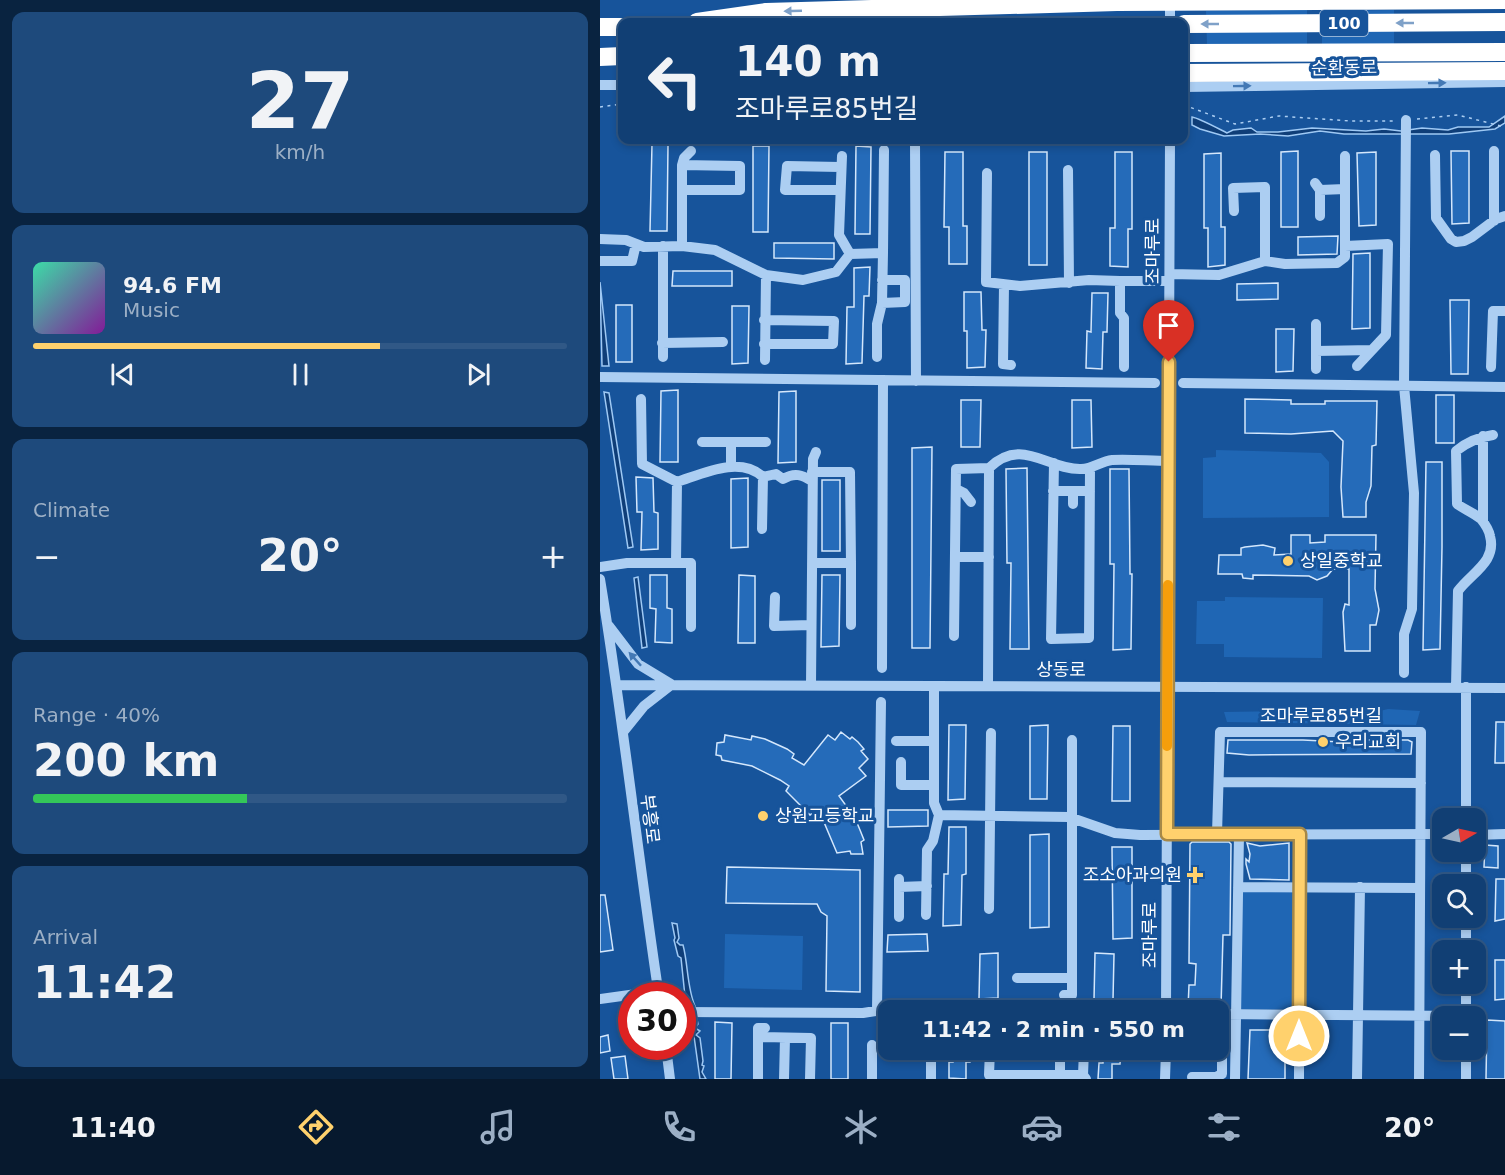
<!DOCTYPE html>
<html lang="en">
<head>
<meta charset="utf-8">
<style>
  :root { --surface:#113f74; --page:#1e4a7c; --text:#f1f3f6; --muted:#9cafc5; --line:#305886; --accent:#ffd16d }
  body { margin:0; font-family:"DejaVu Sans","Noto Sans KR",sans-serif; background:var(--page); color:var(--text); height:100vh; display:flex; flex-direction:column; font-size:22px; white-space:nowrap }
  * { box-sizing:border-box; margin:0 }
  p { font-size:20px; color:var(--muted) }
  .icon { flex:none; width:33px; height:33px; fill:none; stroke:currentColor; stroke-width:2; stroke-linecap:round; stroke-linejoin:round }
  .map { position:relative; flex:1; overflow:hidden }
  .drawer { display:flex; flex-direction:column; gap:12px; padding:12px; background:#092340; width:600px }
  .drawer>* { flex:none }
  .guide { position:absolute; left:18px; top:18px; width:570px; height:126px; border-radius:12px; box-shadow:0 3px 9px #0003,0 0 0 2px var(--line); background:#113f74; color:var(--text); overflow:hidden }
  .needle { width:39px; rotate:81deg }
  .controls { position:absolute; left:832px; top:808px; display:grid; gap:12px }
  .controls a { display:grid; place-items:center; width:54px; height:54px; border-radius:12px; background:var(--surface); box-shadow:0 3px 9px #0003,0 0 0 2px var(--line); font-size:30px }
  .speed { position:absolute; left:18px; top:982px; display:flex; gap:12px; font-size:30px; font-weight:700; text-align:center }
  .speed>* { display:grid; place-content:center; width:78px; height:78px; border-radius:50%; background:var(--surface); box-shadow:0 3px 9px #0003,0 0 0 2px var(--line); line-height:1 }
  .speed .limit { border:9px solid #d22; background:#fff; color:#111 }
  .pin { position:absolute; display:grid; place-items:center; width:51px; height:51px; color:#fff; margin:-62px -26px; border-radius:50% 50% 50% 0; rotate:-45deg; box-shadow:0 0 6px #0007 }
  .pin .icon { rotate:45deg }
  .me { position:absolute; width:66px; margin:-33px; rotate:0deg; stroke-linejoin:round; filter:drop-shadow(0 0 4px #0008) }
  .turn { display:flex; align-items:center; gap:21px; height:126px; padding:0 18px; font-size:27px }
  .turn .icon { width:78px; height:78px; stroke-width:2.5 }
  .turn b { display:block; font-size:42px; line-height:51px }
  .big { font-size:45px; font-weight:600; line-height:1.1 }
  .drawer .tile { flex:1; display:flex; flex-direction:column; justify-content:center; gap:9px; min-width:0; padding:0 21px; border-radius:12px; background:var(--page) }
  .drawer .dial { align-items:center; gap:0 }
  .dial b { font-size:78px; line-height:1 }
  .song { display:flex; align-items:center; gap:18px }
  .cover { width:72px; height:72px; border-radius:9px; background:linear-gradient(135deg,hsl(160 70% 55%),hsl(290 70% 35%)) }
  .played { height:6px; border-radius:3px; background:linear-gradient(90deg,var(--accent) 65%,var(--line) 65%) }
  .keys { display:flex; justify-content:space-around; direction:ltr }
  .heat { display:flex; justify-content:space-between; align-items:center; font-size:33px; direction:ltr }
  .charge { height:9px; border-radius:4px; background:linear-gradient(90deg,#34c759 40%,var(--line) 0) }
  .trip { position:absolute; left:278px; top:1000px; width:351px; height:60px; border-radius:12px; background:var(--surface); box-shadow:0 3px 9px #0003,0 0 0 2px var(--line); font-weight:600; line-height:60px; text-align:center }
  .dock { display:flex; height:96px; justify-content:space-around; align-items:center; background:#07192e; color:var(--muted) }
  .dock .icon { width:42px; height:42px }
  .dock .active { color:var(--accent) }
  .dock b { font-size:27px; color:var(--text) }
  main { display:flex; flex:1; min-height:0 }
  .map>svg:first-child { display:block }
</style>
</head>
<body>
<main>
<section class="drawer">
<div class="tile dial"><b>27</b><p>km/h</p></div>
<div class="tile">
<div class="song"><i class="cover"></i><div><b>94.6 FM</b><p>Music</p></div></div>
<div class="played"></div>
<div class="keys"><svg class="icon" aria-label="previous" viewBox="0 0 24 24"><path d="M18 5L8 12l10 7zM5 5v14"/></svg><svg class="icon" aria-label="pause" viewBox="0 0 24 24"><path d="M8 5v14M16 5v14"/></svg><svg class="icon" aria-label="next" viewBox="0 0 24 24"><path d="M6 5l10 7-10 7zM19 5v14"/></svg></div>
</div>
<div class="tile"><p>Climate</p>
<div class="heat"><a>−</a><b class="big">20°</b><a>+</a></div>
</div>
<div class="tile"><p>Range · 40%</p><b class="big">200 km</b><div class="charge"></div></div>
<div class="tile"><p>Arrival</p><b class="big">11:42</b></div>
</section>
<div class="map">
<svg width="905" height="1079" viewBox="0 0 905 1079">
  <rect width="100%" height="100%" fill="#17549b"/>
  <path fill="#1f66b4" d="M707,10v35h-100l-1,-34z
    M794,10v34l-72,1v-34z
    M616,450l105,3 8,9v55l-126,1v-60l13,-1z
    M625,597l98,1 -1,60 -98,-1v-13h-28l1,-43h28z
    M788,709l32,2 -4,14 -189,-3 -3,-10 71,-1 16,6h44z
    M641,890h55v119h-55z
    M125,934l78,2 -1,54 -78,-2z"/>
  <path fill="#0f3e78" stroke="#9fc9f4" stroke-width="1.5" d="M905,116v7l-10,6 -46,5h-105l-24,-3 -32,5 -28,-2 -36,2 -24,-7 -8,-4v-8c7,1 27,12 35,16l6,-3 18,-2 6,4h21l34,-4 54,3 18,-2 17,2 21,-3 26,2 10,-3h31z
    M0,282l9,84h-7z
    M4,392l5,1 24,154 -5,1z
    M38,577l9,70 -5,1 -8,-70z
    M72,923l5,1 2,14 -2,4 3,3h3c5,18 4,43 12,61h-9l-5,-48 -3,-2 -4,-16 1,-2z
    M96,1015l2,9 -3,4 5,3 -4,4 4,3 3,23 -1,4 2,1 -2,6 4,7h-6l-7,-50 -5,-12z"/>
  <path fill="#256bb9" stroke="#d4e7fc" stroke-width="1.5" d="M52,144l16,1 -1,86h-17z
    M153,146h16l-1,86h-15z
    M256,146l15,1 -1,87h-15z
    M698,151v76h-17v-75z
    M851,151h18v72l-17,1z
    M345,152h18v74h4v38h-18v-37h-5z
    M429,152h18v113h-18z
    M515,152h17v77h-4v38l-18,-1v-38h5z
    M776,152v73l-17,1 -2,-73z
    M621,153v74h4v38l-17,2v-39h-4v-74z
    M738,236l-1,18 -39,1v-18z
    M174,243h60v16l-60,-1z
    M770,253v75l-18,1 1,-75z
    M270,267l-1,29h-5l-2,67 -16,1 1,-57h7v-39z
    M73,271h59v15h-60z
    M678,283v16l-41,1v-16z
    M364,292h17l1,38h4l-1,37 -18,1v-37h-3z
    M492,293h16l-1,39h-4l-1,37 -16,-1 1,-37 4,1z
    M850,300h19l-1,74h-17z
    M16,305h16v57h-16z
    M132,306h17l-1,57 -16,1z
    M676,329h18l-1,42 -17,1z
    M78,390v72h-18l1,-71z
    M196,391v71l-18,1 1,-71z
    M836,395h18v48h-18z
    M645,399l46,1v4h34v-3h52l-1,44 -4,1 -1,40 -5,16v15h-23l-2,-30 2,-46 -10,-10 -42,3 -46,-1z
    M361,400h20l-1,47h-19z
    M472,400h19l1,47 -20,1z
    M332,447l-2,201h-18v-200z
    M826,462h16v85l-2,102 -17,1z
    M427,468l2,181h-19l1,-86h-4l-1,-94z
    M510,469h19l1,105h2l-1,75 -18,1 1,-86h-4z
    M36,477l17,1 1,34 4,1v36l-17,1 1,-38h-5z
    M148,478v69l-17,1v-69z
    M222,480h18v71h-18z
    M691,535h19v8l15,-1v-7h51l-1,54 4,21 -3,15h-6v26h-25l-2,-39 2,-8 4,1v-36h-16l-6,7 -10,4 -8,-4 -56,-1v4l-10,-1 -1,-4h-24l1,-19h22v-7l4,-1 18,-2 12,3 -1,7 17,-1z
    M50,575h17v33l5,1v34l-17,-1 1,-33 -6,-1z
    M139,575l16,1v67h-17z
    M222,575h18l-1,71 -18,1z
    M896,722h9v41h-10z
    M349,725h17l-1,74 -17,1z
    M448,725l-1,74h-17v-73z
    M513,726h17v75h-18z
    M241,732l9,7 2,-2 6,5 6,7 -3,2 7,8 -9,9 7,8 -27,20 16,22 5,12 4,10 -3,2 2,12h-12l-1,-3 -13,2 -14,-33 -8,-8 -5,3 -24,-24 3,-5 -9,-6 -28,-14 -30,-6 -1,-4 -5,-1 1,-12 7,-1 1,-7 26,5 1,-4 13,3 22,10 7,5 -2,4 12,7 24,-30 7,5z
    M628,740h75l38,2v-2h67l4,2 -1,12 -162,1 -22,-2z
    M288,810h40v16l-40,1z
    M349,827h17v47l-4,1 -1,50 -18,1 1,-52h4z
    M449,834v93l-19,1v-93z
    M592,842h37l2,2 -1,91h-7l-2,72 -8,2 -25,-1 1,-23h6l1,-21 -7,-1 1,-119z
    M647,843l13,3 29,-3v37l-39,-1 -4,-15v-5l3,3 1,-8z
    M885,845l13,1v22l-14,-1z
    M512,847h20v91l-19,1z
    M127,867l133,3v122l-34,-1 1,-75 -6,-4 -4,-8 -91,-1z
    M896,879h9v40l-10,2z
    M0,895h5l8,55 -13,2z
    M327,934l1,17 -41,1 1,-17z
    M398,953v45l-19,1 1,-45z
    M495,953l19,1 -1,46h-19z
    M895,960h10v39l-10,1z
    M887,1020l18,1v58h-19z
    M115,1022l17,1 -1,56h-16z
    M231,1023h17v56h-17z
    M650,1030h35v49h-37z
    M8,1035l2,16 -10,2v-16z
    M353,1050h18l-1,12h-4v17l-17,-1v-16h4z
    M503,1050h18l-1,14h-8v15h-14l1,-16h4z
    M25,1056l3,23h-14l-3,-21z"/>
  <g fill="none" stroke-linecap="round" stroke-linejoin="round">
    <path stroke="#accef2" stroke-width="1.5" stroke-dasharray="3 4.5" stroke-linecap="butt" d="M584,105l51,19 44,-8 71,5h44
      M0,107l22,-3
      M817,119l41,-4 47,12"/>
    <path stroke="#accef2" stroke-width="10" d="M570,0v22
      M0,85h22
      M584,87l321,-5
      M315,140l1,241
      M894,151v70
      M835,155l1,63 15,21 5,3 8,-1 8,-4 24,-18 9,-3
      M242,156l-3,79 11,19
      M82,165l2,-7 7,-7
      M468,170l1,113
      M387,173l-1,109 34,4 69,-6 31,1
      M715,183l5,7 25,-1
      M240,190h-55l2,-24 53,1
      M720,216v-26
      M0,239l26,1 18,7 38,-1 33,4 51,25 37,5 33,-8 14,-18 33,-1 1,-103
      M63,246v111
      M82,246v-81l58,1v24h-58
      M0,261h32l4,-17
      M665,261l20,3 52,-1 8,-6v-101
      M570,274l49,1 46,-14v-74l-32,1 1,23
      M404,285l-1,79 8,1
      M282,303l23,-1v-22h-23
      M62,343l61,-1
      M164,344h69l1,-23 -70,-1
      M716,351l56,-1 14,-15 2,-91 -43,2
      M277,357v-33l5,-21 1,-50
      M165,360l1,-85
      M757,366l15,-16
      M524,367v-49l-4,-5v-32h49
      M891,367l2,-56h12
      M716,369v-45
      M0,377l555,6
      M583,383l322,4
      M41,399l1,65 35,18c25,-8 63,-27 86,-5l13,-3 7,5c12,-7 19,-4 29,2
      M883,436v85
      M102,442h64
      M131,442v25
      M454,463l-3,176 38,-1 1,-169
      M356,489l8,4 7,9
      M453,491h37
      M473,491v13
      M162,529l1,-52
      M355,557h34
      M76,563h15v64
      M212,563h39l-1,-91h-38
      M0,567l27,-4h49l1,-81
      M0,579c23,138 38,278 59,417
      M175,597l-1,29 37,-1
      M251,625v-62
      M9,626l29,38 33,20
      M354,636l2,-167 33,-1
      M282,668l1,-288
      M804,673v-39l8,-25 2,-116 -10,-107 2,-266
      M17,685l888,3
      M211,685l2,-226 3,-7
      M334,686v117l5,12 130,2 46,16 25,2 303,-1
      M388,686l1,-218c33,-32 59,2 92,1 12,0 20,-8 31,-9 19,-1 38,1 57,1
      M856,687l2,-96c13,-18 39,-29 32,-55 -1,-6 -5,-12 -9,-17 -7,-6 -17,-10 -24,-15l-1,-53c11,-9 23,-14 37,-16
      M866,687v132
      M23,732l21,-26 27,-21
      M296,741h38
      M301,762v23h33
      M619,782l202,1
      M617,834l3,-102h201l-2,347
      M876,835l29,-1
      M866,852v33
      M299,879v8l28,-1
      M638,887l182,1
      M389,909l2,-176
      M326,915l1,-65 6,-9 6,-26
      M299,917v-30
      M866,918v33
      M417,978h55
      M866,984v33
      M464,995h8v-255
      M0,999l58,-8
      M277,1011l4,-309
      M566,1011l4,-871
      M82,1012l181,1 25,-4h265
      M618,1014l248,2
      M158,1037v-9h7
      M272,1045v34
      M66,1047l4,32
      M390,1050l-1,25h94
      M460,1050v25
      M484,1050l-1,25 3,4
      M866,1050v29
      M591,1057h31
      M592,1077h24l6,-3v-41
      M158,1079v-42l53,1 -1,41
      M184,1079l1,-41
      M331,1079v-17
      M565,1079l1,-29
      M635,1079l4,-245
      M699,1079l1,-245
      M757,1079l3,-192"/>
    <path stroke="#fff" stroke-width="18" d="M97,22l69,-10 351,-10 388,-2
      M584,24l321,-2
      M0,27h22
      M584,53l321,-1
      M0,57l22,-1
      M584,73l321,-2"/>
  </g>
  <defs><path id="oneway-solid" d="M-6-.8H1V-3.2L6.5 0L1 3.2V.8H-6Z" transform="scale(1.5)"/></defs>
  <g fill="#7fa1c8">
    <use href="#oneway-solid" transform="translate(193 11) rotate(178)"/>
    <use href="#oneway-solid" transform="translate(805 23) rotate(180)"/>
    <use href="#oneway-solid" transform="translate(610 24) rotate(180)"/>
  </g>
  <g fill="#4479b5">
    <use href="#oneway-solid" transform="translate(837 83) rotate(-1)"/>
    <use href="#oneway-solid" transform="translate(642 86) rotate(-1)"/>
    <use href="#oneway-solid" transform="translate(35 659) rotate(-132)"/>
  </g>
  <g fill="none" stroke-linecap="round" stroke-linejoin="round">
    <defs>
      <path id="route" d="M569,362l-2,472h133l-1,202"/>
    </defs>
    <use href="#route" stroke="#a68847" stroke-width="15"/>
    <use href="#route" stroke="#ffd16d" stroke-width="10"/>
    <path stroke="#f59e0b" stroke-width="10" d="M567,746l1,-161"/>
  </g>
  <g fill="#ffd16d" stroke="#17549b" stroke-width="2">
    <circle cx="688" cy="561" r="6"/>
    <circle cx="723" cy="742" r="6"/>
    <circle cx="163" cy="816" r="6"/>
    <path d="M592 866h6v6h6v6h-6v6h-6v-6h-6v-6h6z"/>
  </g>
  <g text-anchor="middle" stroke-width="6" stroke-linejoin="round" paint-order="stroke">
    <rect fill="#17549b" stroke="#b9cce1" stroke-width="1.5" x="720" y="10" width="48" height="26" rx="4.5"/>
    <g font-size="16" font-weight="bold" fill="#fff">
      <text x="744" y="29">100</text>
    </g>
    <g font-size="18" fill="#fff" stroke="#17549b">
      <text transform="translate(744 68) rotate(-1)" y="6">순환동로</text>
      <text transform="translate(553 251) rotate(-90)" y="6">조마루로</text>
      <text x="461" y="676">상동로</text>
      <text x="721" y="722">조마루로85번길</text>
      <text transform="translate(50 819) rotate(83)" y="6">부흥로</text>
      <text transform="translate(550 935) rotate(-90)" y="6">조마루로</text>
    </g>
    <g font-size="18" fill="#fff" stroke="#17549b" text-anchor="start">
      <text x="700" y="567">상일중학교</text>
      <text x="735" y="748">우리교회</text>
      <text x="175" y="822">상원고등학교</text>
      <text x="582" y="881" text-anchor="end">조소아과의원</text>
    </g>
  </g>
</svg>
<div class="controls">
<a><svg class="needle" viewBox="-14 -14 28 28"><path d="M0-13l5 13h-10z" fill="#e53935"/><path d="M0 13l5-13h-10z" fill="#9cafc5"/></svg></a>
<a><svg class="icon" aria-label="search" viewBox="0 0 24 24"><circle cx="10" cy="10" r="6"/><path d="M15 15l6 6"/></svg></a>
<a>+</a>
<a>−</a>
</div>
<div class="speed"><div class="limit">30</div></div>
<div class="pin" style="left:569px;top:362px;background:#d93025"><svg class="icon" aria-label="arrive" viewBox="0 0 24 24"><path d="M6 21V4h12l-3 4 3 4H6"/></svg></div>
<svg class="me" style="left:699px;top:1036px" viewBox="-20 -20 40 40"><circle r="17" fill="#ffd16d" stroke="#fff" stroke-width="3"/><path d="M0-11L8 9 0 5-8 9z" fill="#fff"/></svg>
<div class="trip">11:42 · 2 min · 550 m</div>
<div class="guide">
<div class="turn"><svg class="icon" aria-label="left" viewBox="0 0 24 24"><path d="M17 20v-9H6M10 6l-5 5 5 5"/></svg><div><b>140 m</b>조마루로85번길</div></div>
</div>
</div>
</main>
<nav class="dock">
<b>11:40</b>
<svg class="icon active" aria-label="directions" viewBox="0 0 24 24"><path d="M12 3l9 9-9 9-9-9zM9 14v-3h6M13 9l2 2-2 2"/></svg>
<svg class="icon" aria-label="music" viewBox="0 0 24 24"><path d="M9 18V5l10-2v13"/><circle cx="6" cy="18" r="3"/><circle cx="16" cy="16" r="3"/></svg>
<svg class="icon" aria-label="phone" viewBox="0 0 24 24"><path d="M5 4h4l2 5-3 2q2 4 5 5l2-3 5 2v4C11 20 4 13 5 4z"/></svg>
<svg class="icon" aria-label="climate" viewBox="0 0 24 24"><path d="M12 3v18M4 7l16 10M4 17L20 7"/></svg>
<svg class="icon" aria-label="car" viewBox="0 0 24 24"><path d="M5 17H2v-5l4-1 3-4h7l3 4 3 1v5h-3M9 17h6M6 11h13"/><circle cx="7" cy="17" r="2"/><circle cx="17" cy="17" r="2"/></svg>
<svg class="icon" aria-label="filters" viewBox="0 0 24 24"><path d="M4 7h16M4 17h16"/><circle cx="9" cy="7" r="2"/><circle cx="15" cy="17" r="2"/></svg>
<b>20°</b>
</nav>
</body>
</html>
